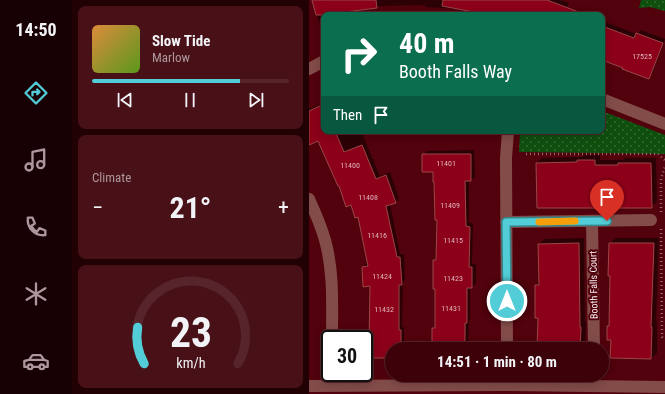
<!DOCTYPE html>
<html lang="en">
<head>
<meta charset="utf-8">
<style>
  :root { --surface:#3d0209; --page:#481017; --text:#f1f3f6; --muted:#ad979c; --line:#56242a; --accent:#52ccd6 }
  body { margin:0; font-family:"Roboto Condensed",sans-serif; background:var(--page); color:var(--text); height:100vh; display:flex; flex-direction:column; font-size:15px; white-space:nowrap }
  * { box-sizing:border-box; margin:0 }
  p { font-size:13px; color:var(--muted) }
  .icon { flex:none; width:22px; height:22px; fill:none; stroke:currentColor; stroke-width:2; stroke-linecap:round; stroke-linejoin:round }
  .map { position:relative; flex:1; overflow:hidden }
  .details { display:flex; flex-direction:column; gap:6px; padding:6px; background:#220105; width:237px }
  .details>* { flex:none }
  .hud { position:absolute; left:12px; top:12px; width:284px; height:122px; border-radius:8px; box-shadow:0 2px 10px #0003,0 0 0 1px var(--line); background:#0b6e4f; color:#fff; overflow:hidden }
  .speed { position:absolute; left:12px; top:330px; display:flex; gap:8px; font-size:20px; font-weight:700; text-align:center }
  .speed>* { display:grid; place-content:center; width:52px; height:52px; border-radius:50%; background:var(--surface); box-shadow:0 2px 10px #0003,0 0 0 1px var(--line); line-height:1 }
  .speed .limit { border:2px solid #111; border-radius:6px; background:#fff; color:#111 }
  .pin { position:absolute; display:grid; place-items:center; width:34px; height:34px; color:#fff; margin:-41px -17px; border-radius:50% 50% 50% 0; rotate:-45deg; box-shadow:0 0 4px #0007 }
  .pin .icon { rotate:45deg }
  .me { position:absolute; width:44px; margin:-22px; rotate:0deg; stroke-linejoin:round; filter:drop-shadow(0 0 3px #0008) }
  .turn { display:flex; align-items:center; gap:14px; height:84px; padding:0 12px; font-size:18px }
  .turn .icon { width:52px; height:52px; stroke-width:2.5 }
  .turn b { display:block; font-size:28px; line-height:34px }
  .then { display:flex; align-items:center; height:38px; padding:0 12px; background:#0003; gap:8px; font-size:15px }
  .big { font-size:30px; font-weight:700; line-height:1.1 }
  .details .widget { flex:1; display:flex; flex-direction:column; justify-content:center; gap:6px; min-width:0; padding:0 14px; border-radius:8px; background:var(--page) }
  .details .dial { align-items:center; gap:0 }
  .dial svg { height:104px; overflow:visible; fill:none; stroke:var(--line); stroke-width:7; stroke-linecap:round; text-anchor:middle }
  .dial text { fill:var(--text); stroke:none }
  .song { display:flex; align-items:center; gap:12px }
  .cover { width:48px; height:48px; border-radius:6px; background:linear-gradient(135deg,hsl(30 70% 55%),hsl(90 70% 35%)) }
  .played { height:4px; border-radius:2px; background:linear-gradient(90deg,var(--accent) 75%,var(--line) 75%) }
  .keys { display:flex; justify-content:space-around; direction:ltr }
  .heat { display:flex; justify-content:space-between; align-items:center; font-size:22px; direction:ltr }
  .trip { position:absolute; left:76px; top:342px; width:224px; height:40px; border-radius:20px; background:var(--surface); box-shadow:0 2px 10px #0003,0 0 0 1px var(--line); font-weight:700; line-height:40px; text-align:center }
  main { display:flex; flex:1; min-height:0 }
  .menu { display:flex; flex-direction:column; width:72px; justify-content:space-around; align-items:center; background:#180104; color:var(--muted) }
  .menu .icon { width:28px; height:28px }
  .menu .active { color:var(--accent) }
  .menu b { font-size:18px; color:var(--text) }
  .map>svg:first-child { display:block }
</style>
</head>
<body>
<main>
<nav class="menu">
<b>14:50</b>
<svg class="icon active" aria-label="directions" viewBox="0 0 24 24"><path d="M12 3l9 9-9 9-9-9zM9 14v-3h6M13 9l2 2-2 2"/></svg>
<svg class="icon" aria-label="music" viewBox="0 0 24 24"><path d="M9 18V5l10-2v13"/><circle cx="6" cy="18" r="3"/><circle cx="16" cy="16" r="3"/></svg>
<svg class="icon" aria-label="phone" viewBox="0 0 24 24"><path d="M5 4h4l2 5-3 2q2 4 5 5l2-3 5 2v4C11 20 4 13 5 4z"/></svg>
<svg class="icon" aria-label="climate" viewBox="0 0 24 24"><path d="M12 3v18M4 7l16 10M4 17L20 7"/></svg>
<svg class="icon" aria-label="car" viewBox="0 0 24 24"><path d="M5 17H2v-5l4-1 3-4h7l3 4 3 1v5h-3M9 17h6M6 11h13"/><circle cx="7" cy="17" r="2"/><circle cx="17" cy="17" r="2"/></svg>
</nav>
<section class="details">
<div class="widget">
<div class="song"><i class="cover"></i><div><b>Slow Tide</b><p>Marlow</p></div></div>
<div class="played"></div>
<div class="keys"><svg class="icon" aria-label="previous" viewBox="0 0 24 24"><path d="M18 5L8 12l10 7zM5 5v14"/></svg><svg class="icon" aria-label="pause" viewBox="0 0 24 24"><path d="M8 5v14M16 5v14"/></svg><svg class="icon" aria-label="next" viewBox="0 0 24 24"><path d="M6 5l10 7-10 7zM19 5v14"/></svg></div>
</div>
<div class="widget"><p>Climate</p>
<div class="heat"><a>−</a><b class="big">21°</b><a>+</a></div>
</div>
<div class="widget dial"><svg viewBox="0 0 100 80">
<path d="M14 69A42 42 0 1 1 86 69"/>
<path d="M14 69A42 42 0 0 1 9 41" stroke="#52ccd6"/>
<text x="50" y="56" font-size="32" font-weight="700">23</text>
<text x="50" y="72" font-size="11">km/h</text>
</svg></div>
</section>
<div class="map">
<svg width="356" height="394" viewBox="0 0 356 394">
  <defs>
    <pattern id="green-dots" width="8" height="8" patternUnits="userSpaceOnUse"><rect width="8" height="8" fill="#0f4f0e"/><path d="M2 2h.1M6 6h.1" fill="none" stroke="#336932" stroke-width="1.8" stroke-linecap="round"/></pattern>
  </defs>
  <rect width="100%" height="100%" fill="#51020c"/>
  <path fill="url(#green-dots)" d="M332,0h24v11l-15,-4 -11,1z
    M293,111l63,24v19l-146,-2 1,-21h82z"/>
  <path fill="#0007" d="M4,0h247l9,3 -3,6 15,6h-86l-33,-6 -37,-2v-2l-46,1 -2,1 -28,3 -4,4 -3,1h-18v5l-5,2z
    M296,22l32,12 4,-4 24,9 -13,35 -4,4 -46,-19v-36l2,1z
    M15,103v28h37l19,45 10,-4 9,26 -3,4 -6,2 10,50h4l1,26 -2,2 -1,45h2v22h-12v9l-21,-73 -8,-18 4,-4h1l-9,-48 -20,-31 -20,-44 -10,2v-33z
    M165,150l1,27 -4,3h-2v43h4l-1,41h4v19l-4,4h-2v31l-1,1 -1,30h-35v-21l3,-2v-38l-2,-28 3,-3 1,-38 -4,-48 -11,-16 4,-4z
    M275,155h16v5h23l2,-2h31l1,43 -6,6 -114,-44 5,-5 40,-1z
    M275,238l1,84h1l-1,27h-47l1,-32h-3v-32l4,-4 -1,-37 6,-5z
    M307,238h43l-3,83h1v32l-6,5 -40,-1 1,-18 -4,-13 2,-2v-81z"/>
  <path fill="#8c0019" stroke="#994846" d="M3,0h64l1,8 -32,4 1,3h-30z
    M134,0h104l37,14 -1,1h-93l-48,-9z
    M293,26l32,12 2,-5 27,10 -14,36 -27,-10 1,-1 -21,-8z
    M15,104v27h11l9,21 18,-7 14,34 10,-4 10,28 -10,3 11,51h3l2,28h-3v45h2v19h-9v9h-20v-15h-3l1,-57 -7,1 -1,-20 6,-1 -10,-49 -3,1 -4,-13 -5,2 -7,-21h-1l-20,-45 -9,4v-34z
    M113,154h49v27h-6l1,45 4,1 -1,40h3v21h-5v35h-2v26h-33v-21h3v-39h-2v-29h3l1,-40h-2l-1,-38h-1v-10h-11z
    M268,160h18v5h23v-2h33l1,45h-115l-1,-45 41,-1z
    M270,243l1,84h1l-1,22h-43l1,-31h-3v-33h4l-1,-41z
    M300,243h45l-3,84h1l-1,32 -41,-1 1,-18h-4v-14h2l1,-50h-2z"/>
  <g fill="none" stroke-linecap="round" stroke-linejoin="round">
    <path stroke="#97646a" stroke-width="2.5" stroke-dasharray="1 3" stroke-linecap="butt" d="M217,154h132l7,6
      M352,212v-33l4,-13
      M352,229l1,108 3,2"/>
    <path stroke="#824c49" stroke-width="12" d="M0,69l15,-8
      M293,99l63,25
      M0,199c6,13 12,27 16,41 9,32 7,66 7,99
      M283,221l2,128
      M197,222l145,-2
      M198,349l-1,-191 2,-27
      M24,373v13
      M0,386l198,-1 158,2"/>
  </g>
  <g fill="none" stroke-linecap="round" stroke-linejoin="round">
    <defs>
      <path id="route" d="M198,301l-1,-79 101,-1"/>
    </defs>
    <use href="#route" stroke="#35858b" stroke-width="10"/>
    <use href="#route" stroke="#52ccd6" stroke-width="7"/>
    <path stroke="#f59e0b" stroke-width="7" d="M230,222l36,-1"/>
  </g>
  <g text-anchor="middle" stroke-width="4" stroke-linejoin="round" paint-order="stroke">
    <g font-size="8" fill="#dfb5bb">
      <text x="333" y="59">17525</text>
      <text x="137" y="166">11401</text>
      <text x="41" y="168">11400</text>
      <text x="59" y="200">11408</text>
      <text x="141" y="208">11409</text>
      <text x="68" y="238">11416</text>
      <text x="144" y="243">11415</text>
      <text x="73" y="279">11424</text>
      <text x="144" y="281">11423</text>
      <text x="142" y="311">11431</text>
      <text x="75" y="312">11432</text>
    </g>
    <g font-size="10" fill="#fbf1f1" stroke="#51020c">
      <text transform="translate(284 285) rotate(-91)" y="4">Booth Falls Court</text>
    </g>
  </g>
</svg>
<div class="speed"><div class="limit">30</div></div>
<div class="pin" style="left:298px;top:221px;background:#d93025"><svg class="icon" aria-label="arrive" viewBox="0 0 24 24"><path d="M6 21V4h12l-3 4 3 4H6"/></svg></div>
<svg class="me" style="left:198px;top:301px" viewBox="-20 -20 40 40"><circle r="17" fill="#52ccd6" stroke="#fff" stroke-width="3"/><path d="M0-11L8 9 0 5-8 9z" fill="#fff"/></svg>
<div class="trip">14:51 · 1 min · 80 m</div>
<div class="hud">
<div class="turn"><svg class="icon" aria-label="right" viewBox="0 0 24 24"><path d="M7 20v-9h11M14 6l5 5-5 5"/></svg><div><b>40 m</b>Booth Falls Way</div></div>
<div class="then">Then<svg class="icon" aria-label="arrive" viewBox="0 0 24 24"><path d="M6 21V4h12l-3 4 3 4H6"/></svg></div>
</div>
</div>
</main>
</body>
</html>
